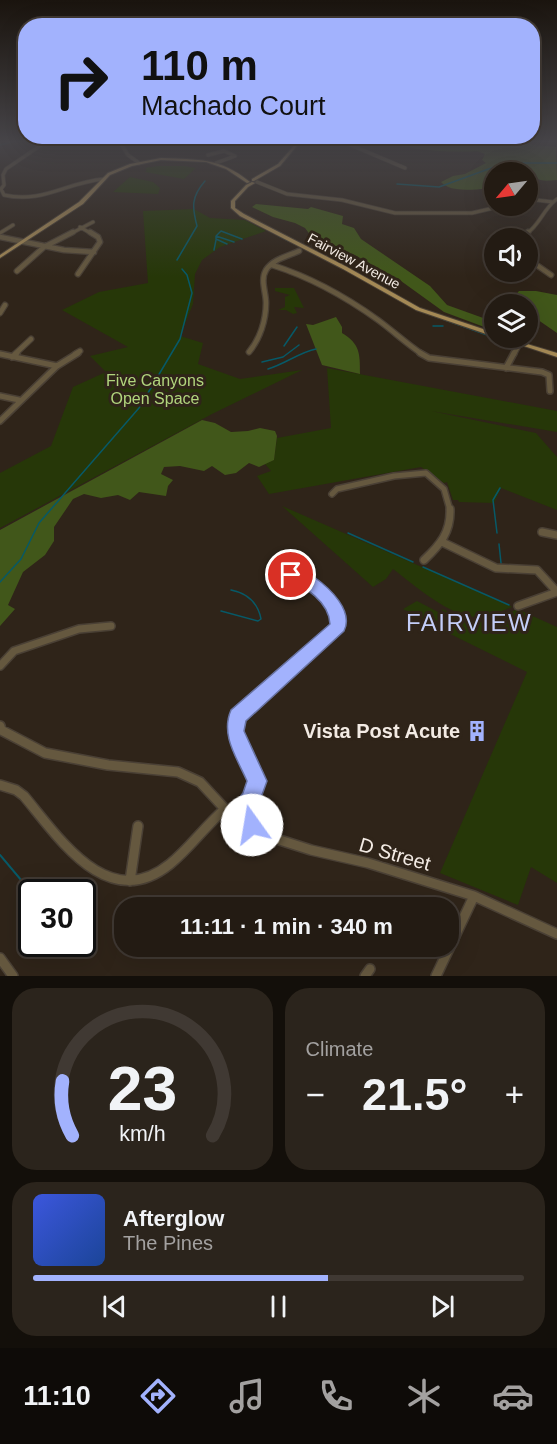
<!DOCTYPE html>
<html lang="en">
<head>
<meta charset="utf-8">
<style>
  :root { --surface:#231b13; --page:#2b241c; --text:#f1f3f6; --muted:#a3a1a0; --line:#403933; --accent:#a2b2fd }
  body { margin:0; font-family:Arial,sans-serif; background:var(--page); color:var(--text); height:100vh; display:flex; flex-direction:column; font-size:22px; white-space:nowrap }
  * { box-sizing:border-box; margin:0 }
  p { font-size:20px; color:var(--muted) }
  .icon { flex:none; width:33px; height:33px; fill:none; stroke:currentColor; stroke-width:2; stroke-linecap:round; stroke-linejoin:round }
  .map { position:relative; height:976px; overflow:hidden }
  .sheet { display:flex; flex-direction:column; gap:12px; padding:12px; background:#130f0a; flex:1 }
  .sheet>* { flex:none }
  .guide { position:absolute; left:18px; top:18px; width:522px; height:126px; border-radius:24px; box-shadow:0 6px 24px #0002,0 0 0 2px var(--line); background:#a2b2fd; color:#111; overflow:hidden }
  .needle { width:39px; rotate:241deg }
  .fabs { position:absolute; left:484px; top:162px; display:grid; gap:12px }
  .fabs a { display:grid; place-items:center; width:54px; height:54px; border-radius:50%; background:var(--surface); box-shadow:0 6px 24px #0002,0 0 0 2px var(--line); font-size:30px }
  .speed { position:absolute; left:18px; top:879px; display:flex; gap:12px; font-size:30px; font-weight:700; text-align:center }
  .speed>* { display:grid; place-content:center; width:78px; height:78px; border-radius:50%; background:var(--surface); box-shadow:0 6px 24px #0002,0 0 0 2px var(--line); line-height:1 }
  .speed .limit { border:3px solid #111; border-radius:9px; background:#fff; color:#111 }
  .pin { position:absolute; display:grid; place-items:center; width:51px; height:51px; color:#fff; margin:-26px; border:3px solid #fff; border-radius:50%; box-shadow:0 2px 6px #0007 }
  .me { position:absolute; width:66px; margin:-33px; rotate:347deg; stroke-linejoin:round; filter:drop-shadow(0 0 4px #0008) }
  .turn { display:flex; align-items:center; gap:21px; height:126px; padding:0 24px; font-size:27px }
  .turn .icon { width:78px; height:78px; stroke-width:2.5 }
  .turn b { display:block; font-size:42px; line-height:51px }
  .big { font-size:45px; font-weight:800; line-height:1.1 }
  .sheet .card { flex:1; display:flex; flex-direction:column; justify-content:center; gap:9px; min-width:0; padding:0 21px; border-radius:24px; background:var(--page) }
  .sheet .dial { align-items:center; gap:0 }
  .dial svg { height:156px; overflow:visible; fill:none; stroke:var(--line); stroke-width:7; stroke-linecap:round; text-anchor:middle }
  .dial text { fill:var(--text); stroke:none }
  .song { display:flex; align-items:center; gap:18px }
  .cover { width:72px; height:72px; border-radius:9px; background:linear-gradient(135deg,hsl(230 70% 55%),hsl(220 70% 35%)) }
  .played { height:6px; border-radius:3px; background:linear-gradient(90deg,var(--accent) 60%,var(--line) 60%) }
  .keys { display:flex; justify-content:space-around; direction:ltr }
  .heat { display:flex; justify-content:space-between; align-items:center; font-size:33px; direction:ltr }
  .sheet .tiles { flex:1; display:grid; gap:12px; grid-template-columns:1fr 1fr }
  .card:last-child { grid-column:span 2 }
  .trip { position:absolute; left:114px; top:897px; width:345px; height:60px; border-radius:24px; background:var(--surface); box-shadow:0 6px 24px #0002,0 0 0 2px var(--line); font-weight:800; line-height:60px; text-align:center }
  .dock { display:flex; height:96px; justify-content:space-around; align-items:center; background:#0e0b08; color:var(--muted) }
  .dock .icon { width:42px; height:42px }
  .dock .selected { color:var(--accent) }
  .dock b { font-size:27px; color:var(--text) }
  .map>svg:first-child { display:block }
</style>
</head>
<body>
<div class="map">
<svg width="557" height="976" viewBox="0 0 557 976">
  <rect width="100%" height="100%" fill="#2f2419"/>
  <path fill="#263708" d="M159,166h25l12,2 -12,11 -39,-7 2,-2 -2,-2z
    M130,177l23,5 7,6 -2,6 -45,-2z
    M194,209l16,9 35,2 21,11 -46,16 -18,13 -7,14 -2,30 -13,32 23,7 -5,21 42,15 62,-9 -90,44 -212,114v-55l51,-27 22,-59 33,-15 -16,-16 38,-9 -66,-37 37,-18 49,-9 -5,-72z
    M275,288h19l10,20 -10,-1 3,6 -4,1 -7,-4h-8l7,-3v-10l5,-2 -15,-4z
    M327,368l230,43v21l-126,-21 105,22 21,24v53l-56,-22 -7,15 -35,-1 -1,-2h-5l-6,-18 -3,1 -23,-16 -152,27 -12,-18 14,-5 -6,-7 9,-4 3,-22 54,-10z
    M282,506l227,99 3,2c-11,4 -21,9 -32,10 -28,2 -66,-32 -87,-48l-7,10 -13,8z
    M417,601l21,11 3,7 -10,4 -28,-14z
    M442,609c34,14 40,19 75,0l40,18v256l-26,-16 -13,38 -78,-32 87,-201 -93,-46 10,-6z"/>
  <path fill="#41571a" d="M389,141h131l14,4 22,2 1,33c-13,1 -19,2 -28,-7l-18,-3 -16,2 -3,5v10l-2,2c-14,-1 -38,5 -49,-7l12,-6 12,-2 21,-11 -4,-3 3,-6 -8,-3c-20,2 -71,0 -88,-10z
    M256,204l52,5 3,-2 32,9 -1,8 12,4 7,11 69,47 17,19 39,14 9,-2v11h-8l-43,-16 -43,-31 -48,-27 -19,-6 -23,-12 -6,-8 -10,-5 -22,-6 -21,-10z
    M519,291h17l21,4v38l-29,-20v-9h-11l-6,-4z
    M336,317l6,10v6c18,11 18,20 18,41l-38,-9 -16,-41 7,1z
    M202,420l13,3 16,9 17,-1 12,-3 15,3 2,5 -3,24 -15,7 -10,-4 -13,10 -11,2 -13,-9 -8,5 -24,-5 -16,1 -3,7 12,6 -5,6 -2,10 -27,-4 -9,8 -12,-5 -17,3 -17,-4 -11,5 -19,28v14l-9,14 -22,17 -15,33 7,4 -15,17v-96z"/>
  <g fill="none" stroke-linecap="round" stroke-linejoin="round">
    <path stroke="#075967" stroke-width="1.5" d="M0,145l15,-4
      M397,184l42,3 66,-24h52
      M217,235l4,-4 21,8
      M279,236l10,5
      M227,244l-11,-5v-3l18,6
      M214,250l2,-10
      M177,260l20,-34c-5,-19 -6,-29 8,-45
      M423,312l64,23
      M433,326h10
      M284,346l13,-19
      M262,362l21,-5 16,-12
      M268,369c17,-5 32,-17 48,-20
      M348,533l65,29
      M497,533l-4,-33 7,-12
      M499,544l2,19
      M423,567l86,38
      M0,582l21,-23 18,-36 100,-115 41,-69 12,-46 -5,-18 -5,-6
      M221,611l37,10 3,-2c-3,-16 -14,-26 -30,-29"/>
    <path stroke="#075967" stroke-width="2" d="M0,855l32,38"/>
    <defs>
      <path id="minor-far4" d="M47,141l-41,28 -3,6 1,10 -3,4 3,6c38,9 63,-13 100,-16
        M123,141l-2,3 7,11 11,8
        M332,141l14,2 59,25
        M208,155l16,-4 11,5 -19,7
        M257,182l30,12 55,6 53,13h77l30,-7
        M528,199l25,3
        M80,227l12,7
        M0,233l13,-8
        M70,234l23,-12
        M526,234c14,-9 17,-25 31,-35"/>
      <path id="minor-far3" d="M0,237l64,13 30,2
        M520,238l8,-6
        M528,259l23,16
        M272,265c38,12 74,32 106,55 15,11 29,24 44,34
        M17,271l27,-24 29,-15
        M78,274l22,-32 -2,-5 -8,-5
        M0,313l5,-8
        M249,352c11,-13 17,-32 17,-49 0,-11 -6,-23 0,-33 7,-11 22,-14 33,-19
        M15,354l16,-15
        M75,354l5,-3
        M514,354l6,-12"/>
      <path id="minor-far2" d="M420,353l9,5 113,14 7,3 1,16
        M0,354l57,12
        M12,357l5,-4
        M506,368l8,-15
        M0,396l19,4
        M0,421l57,-55 21,-13
        M332,494l5,-5 57,-13 32,-3 18,16 6,21"/>
      <path id="minor-far1" d="M542,532l15,3
        M442,542l54,26 41,2 20,22
        M424,560c16,-15 27,-28 26,-51
        M518,606l39,-14
        M0,666l14,-15 65,-22 32,-3
        M240,713l98,-87c1,-27 -24,-42 -47,-51"/>
      <path id="minor" d="M0,726l1,4 44,23 63,12 70,7 22,10 25,27 14,4 25,22 47,15 57,13 106,33 83,38
        M0,785l16,5 8,6c36,43 84,118 146,68 20,-16 35,-38 55,-55
        M239,813l12,-14 6,-18 -22,-50 2,-15 5,-4
        M130,881l8,-55
        M0,958l13,18
        M365,976l5,-7
        M436,976l38,-80"/>
      <path id="major" d="M298,141h3l-21,25 -26,15h-2v-2l26,-15z
        M161,158c38,2 58,-1 89,24l-3,1 -21,-14 -20,-7 -45,-2 -29,6 -22,9 -27,29 -83,54v-3l79,-53 29,-29 22,-9z
        M252,182l3,1 -7,4 -13,14v7l9,6 103,53 73,41 75,25v4l-79,-27 -73,-41 -103,-53 -9,-8v-7l15,-16z
        M500,338h7l50,15v4z"/>
    </defs>
    <use href="#minor-far4" stroke="#4a4035" stroke-width="4.5"/>
    <use href="#minor-far3" stroke="#4a4035" stroke-width="7"/>
    <use href="#minor-far2" stroke="#4a4035" stroke-width="8"/>
    <use href="#minor-far1" stroke="#4a4035" stroke-width="10"/>
    <use href="#minor" stroke="#4a4035" stroke-width="12"/>
    <use href="#major" stroke="#4a4035" stroke-width="2"/>
    <use href="#minor-far4" stroke="#65583f" stroke-width="3"/>
    <use href="#minor-far3" stroke="#65583f" stroke-width="4.5"/>
    <use href="#minor-far2" stroke="#65583f" stroke-width="5"/>
    <use href="#minor-far1" stroke="#65583f" stroke-width="7"/>
    <use href="#minor" stroke="#65583f" stroke-width="9"/>
    <use href="#major" fill="#a48955" fill-rule="evenodd"/>
  </g>
  <linearGradient id="sky" x2="0" y2="1"><stop stop-color="#1a140e"/><stop offset="0.51" stop-color="#474549"/><stop offset="1" stop-color="#474549" stop-opacity="0"/></linearGradient>
  <rect width="557" height="277" fill="url(#sky)"/>
  <path fill="#a2b2fd" stroke="#6974a4" stroke-width="1.5" d="M291,569c7,2 16,4 23,8 16,11 40,34 30,54l-98,90 -2,10 23,50 -9,25 -5,6 9,13 -3,7 -7,3c-11,-4 -19,-12 -24,-22l15,-20 4,-12c-10,-23 -27,-46 -16,-71l99,-86c-1,-22 -25,-38 -44,-45l-3,-4 3,-4z"/>
  <defs>
    <symbol id="building-bare" viewBox="-9 -9 18 18"><path d="M-4-6H4V6H1V3H-1V6H-4ZM-2.5-4.3h1.7v1.8h-1.7ZM.8-4.3h1.7v1.8H.8ZM-2.5-1h1.7V.8h-1.7ZM.8-1h1.7V.8H.8Z" fill="#a2b2fd" stroke="#2f2419" stroke-width="2.5" paint-order="stroke"/></symbol>
  </defs>
  <g fill-rule="evenodd">
    <use href="#building-bare" x="462" y="716" width="30" height="30"/>
  </g>
  <g text-anchor="middle" stroke-width="6" stroke-linejoin="round" paint-order="stroke">
    <g font-size="14" fill="#f3ebe4" stroke="#2f2419">
      <text transform="translate(354 261) rotate(28)" y="5">Fairview Avenue</text>
    </g>
    <g font-size="16" fill="#b1d57d" stroke="#2f2419">
      <text x="155" y="386">Five Canyons<tspan x="155" dy="18">Open Space</tspan></text>
    </g>
    <g font-size="20" font-weight="bold" fill="#f3ebe4" stroke="#2f2419" text-anchor="end">
      <text x="460" y="738">Vista Post Acute</text>
    </g>
    <g font-size="20" fill="#f3ebe4" stroke="#2f2419">
      <text transform="translate(395 854) rotate(16)" y="7">D Street</text>
    </g>
    <g font-size="24" letter-spacing="1.5" fill="#c4cef8" stroke="#2f2419">
      <text x="469" y="631">FAIRVIEW</text>
    </g>
  </g>
</svg>
<div class="fabs">
<a><svg class="needle" viewBox="-14 -14 28 28"><path d="M0-13l5 13h-10z" fill="#e53935"/><path d="M0 13l5-13h-10z" fill="#a3a1a0"/></svg></a>
<a><svg class="icon" aria-label="sound" viewBox="0 0 24 24"><path d="M4 9h4l5-4v14l-5-4H4zM17 9q2 3 0 6"/></svg></a>
<a><svg class="icon" aria-label="layers" viewBox="0 0 24 24"><path d="M12 4l9 5-9 5-9-5zM3 14l9 5 9-5"/></svg></a>
</div>
<div class="speed"><div class="limit">30</div></div>
<div class="pin" style="left:291px;top:575px;background:#d93025"><svg class="icon" aria-label="arrive" viewBox="0 0 24 24"><path d="M6 21V4h12l-3 4 3 4H6"/></svg></div>
<svg class="me" style="left:252px;top:825px" viewBox="-20 -20 40 40"><circle r="19" fill="#fff"/><path d="M0-13L10 11 0 6-10 11z" fill="#a2b2fd"/></svg>
<div class="trip">11:11 · 1 min · 340 m</div>
<div class="guide">
<div class="turn"><svg class="icon" aria-label="right" viewBox="0 0 24 24"><path d="M7 20v-9h11M14 6l5 5-5 5"/></svg><div><b>110 m</b>Machado Court</div></div>
</div>
</div>
<section class="sheet">
<div class="tiles">
<div class="card dial"><svg viewBox="0 0 100 80">
<path d="M14 69A42 42 0 1 1 86 69"/>
<path d="M14 69A42 42 0 0 1 9 41" stroke="#a2b2fd"/>
<text x="50" y="56" font-size="32" font-weight="700">23</text>
<text x="50" y="72" font-size="11">km/h</text>
</svg></div>
<div class="card"><p>Climate</p>
<div class="heat"><a>−</a><b class="big">21.5°</b><a>+</a></div>
</div>
<div class="card">
<div class="song"><i class="cover"></i><div><b>Afterglow</b><p>The Pines</p></div></div>
<div class="played"></div>
<div class="keys"><svg class="icon" aria-label="previous" viewBox="0 0 24 24"><path d="M18 5L8 12l10 7zM5 5v14"/></svg><svg class="icon" aria-label="pause" viewBox="0 0 24 24"><path d="M8 5v14M16 5v14"/></svg><svg class="icon" aria-label="next" viewBox="0 0 24 24"><path d="M6 5l10 7-10 7zM19 5v14"/></svg></div>
</div>
</div>
</section>
<nav class="dock">
<b>11:10</b>
<svg class="icon selected" aria-label="directions" viewBox="0 0 24 24"><path d="M12 3l9 9-9 9-9-9zM9 14v-3h6M13 9l2 2-2 2"/></svg>
<svg class="icon" aria-label="music" viewBox="0 0 24 24"><path d="M9 18V5l10-2v13"/><circle cx="6" cy="18" r="3"/><circle cx="16" cy="16" r="3"/></svg>
<svg class="icon" aria-label="phone" viewBox="0 0 24 24"><path d="M5 4h4l2 5-3 2q2 4 5 5l2-3 5 2v4C11 20 4 13 5 4z"/></svg>
<svg class="icon" aria-label="climate" viewBox="0 0 24 24"><path d="M12 3v18M4 7l16 10M4 17L20 7"/></svg>
<svg class="icon" aria-label="car" viewBox="0 0 24 24"><path d="M5 17H2v-5l4-1 3-4h7l3 4 3 1v5h-3M9 17h6M6 11h13"/><circle cx="7" cy="17" r="2"/><circle cx="17" cy="17" r="2"/></svg>
</nav>
</body>
</html>
